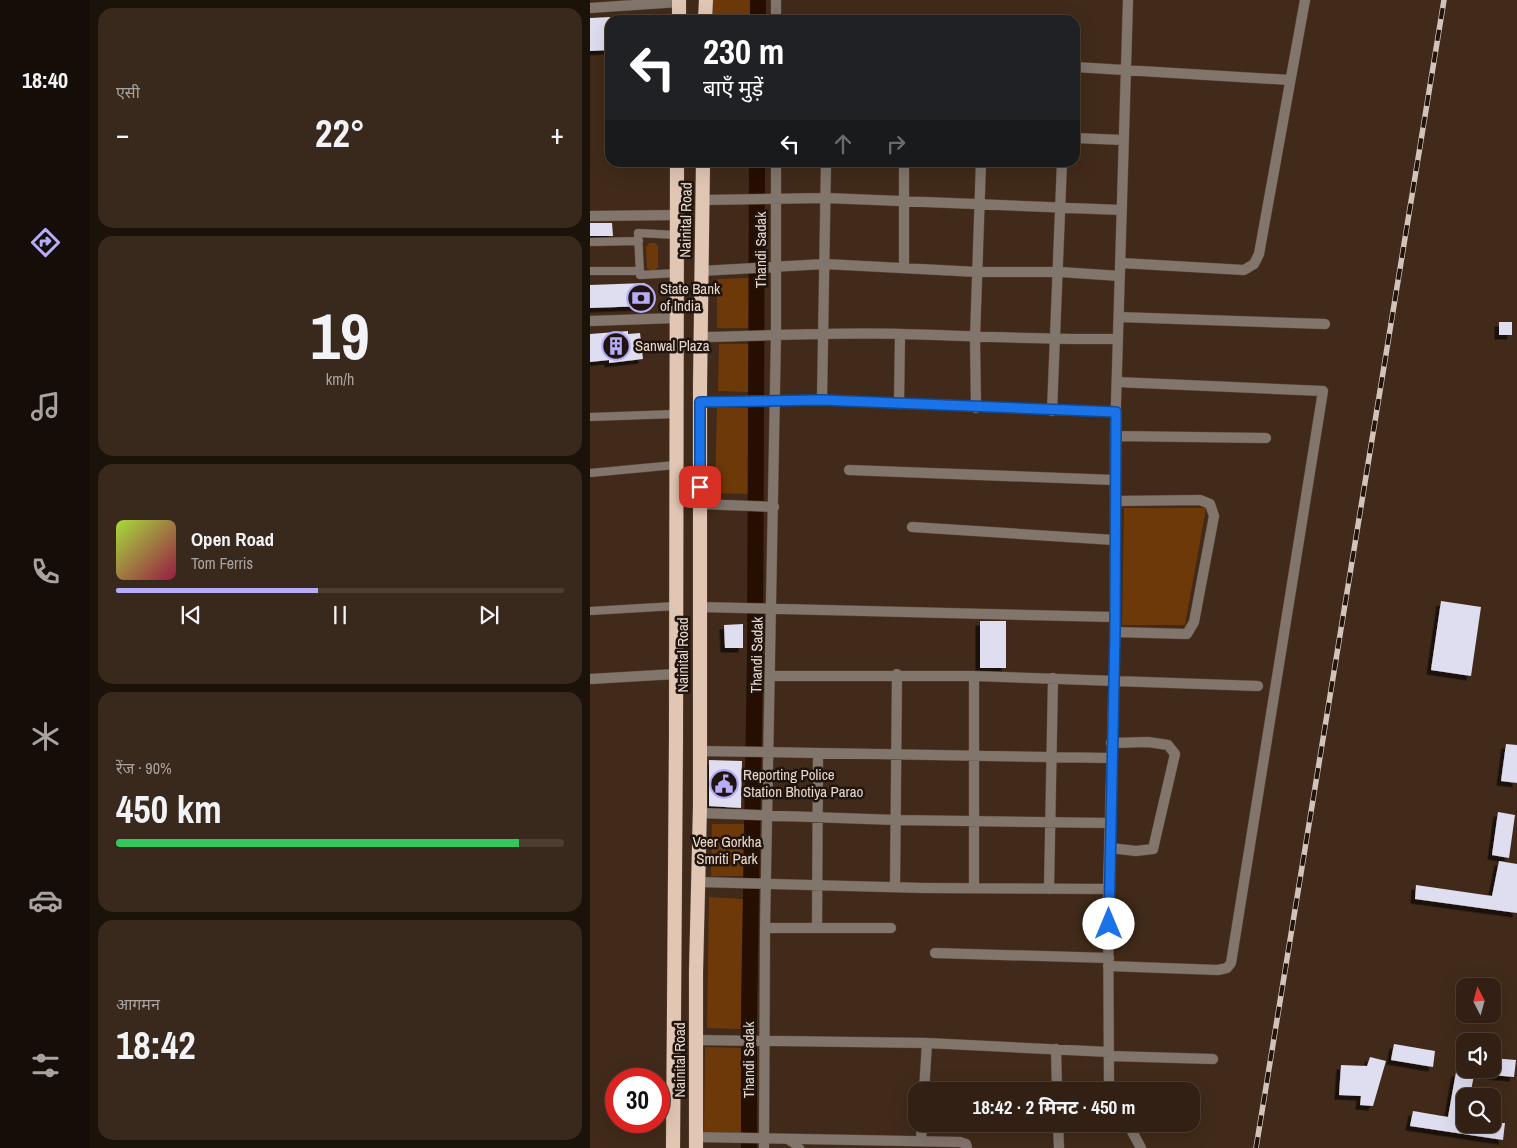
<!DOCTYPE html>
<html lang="hi">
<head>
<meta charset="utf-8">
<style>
  :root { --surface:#312013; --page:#39281c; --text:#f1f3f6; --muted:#a8a3a0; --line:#4c3e33; --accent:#b6acf8 }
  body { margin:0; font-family:"Archivo Narrow","Noto Sans Devanagari",sans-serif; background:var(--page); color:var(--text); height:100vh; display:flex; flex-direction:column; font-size:19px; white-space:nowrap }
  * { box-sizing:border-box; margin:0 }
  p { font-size:16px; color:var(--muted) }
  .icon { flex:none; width:28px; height:28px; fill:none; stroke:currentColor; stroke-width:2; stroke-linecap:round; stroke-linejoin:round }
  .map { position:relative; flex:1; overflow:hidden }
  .side { display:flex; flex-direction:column; gap:8px; padding:8px; background:#1b120a; width:500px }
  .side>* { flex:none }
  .top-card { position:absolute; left:15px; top:15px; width:475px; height:152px; border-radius:15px; box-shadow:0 5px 20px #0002,0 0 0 1px var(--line); background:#202124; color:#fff; overflow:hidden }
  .needle { width:32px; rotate:354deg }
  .tools { position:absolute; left:866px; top:978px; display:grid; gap:10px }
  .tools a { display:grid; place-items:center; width:45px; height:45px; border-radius:10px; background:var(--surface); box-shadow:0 5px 20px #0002,0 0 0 1px var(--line); font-size:25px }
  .speed { position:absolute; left:15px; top:1068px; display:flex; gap:10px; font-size:25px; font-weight:700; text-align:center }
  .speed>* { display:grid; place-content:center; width:65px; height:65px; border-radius:50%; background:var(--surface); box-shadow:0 5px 20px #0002,0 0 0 1px var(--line); line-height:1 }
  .speed .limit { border:8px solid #d22; background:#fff; color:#111 }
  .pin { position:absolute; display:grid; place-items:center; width:42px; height:42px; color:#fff; margin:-21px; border-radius:10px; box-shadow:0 2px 8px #0006 }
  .me { position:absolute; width:55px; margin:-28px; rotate:0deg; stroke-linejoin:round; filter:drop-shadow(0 0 4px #0008) }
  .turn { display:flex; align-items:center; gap:18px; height:105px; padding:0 15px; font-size:22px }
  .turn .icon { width:65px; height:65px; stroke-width:2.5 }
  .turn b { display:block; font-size:35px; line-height:42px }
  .lanes { display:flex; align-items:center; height:48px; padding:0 15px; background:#0003; justify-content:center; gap:25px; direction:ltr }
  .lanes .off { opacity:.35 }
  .big { font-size:38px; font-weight:700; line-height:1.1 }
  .side .widget { flex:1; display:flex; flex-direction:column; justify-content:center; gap:8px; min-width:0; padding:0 18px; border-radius:15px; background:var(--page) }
  .side .dial { align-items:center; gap:0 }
  .dial b { font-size:65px; line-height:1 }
  .song { display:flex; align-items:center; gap:15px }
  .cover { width:60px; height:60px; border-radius:8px; background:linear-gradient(135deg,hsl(80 70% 55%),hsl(340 70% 35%)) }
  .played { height:5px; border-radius:2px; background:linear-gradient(90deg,var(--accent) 45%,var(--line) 45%) }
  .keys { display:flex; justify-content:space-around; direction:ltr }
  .heat { display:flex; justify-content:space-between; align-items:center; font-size:28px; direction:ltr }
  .charge { height:8px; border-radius:4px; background:linear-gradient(90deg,#34c759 90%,var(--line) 0) }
  .trip { position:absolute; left:318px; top:1082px; width:292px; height:50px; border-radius:15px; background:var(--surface); box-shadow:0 5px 20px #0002,0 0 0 1px var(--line); font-weight:700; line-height:50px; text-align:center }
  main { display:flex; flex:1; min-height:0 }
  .tab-bar { display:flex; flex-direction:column; width:90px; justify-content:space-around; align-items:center; background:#140d08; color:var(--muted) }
  .tab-bar .icon { width:35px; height:35px }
  .tab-bar .active { color:var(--accent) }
  .tab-bar b { font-size:22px; color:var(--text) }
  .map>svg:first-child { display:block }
</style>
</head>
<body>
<main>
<nav class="tab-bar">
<b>18:40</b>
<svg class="icon active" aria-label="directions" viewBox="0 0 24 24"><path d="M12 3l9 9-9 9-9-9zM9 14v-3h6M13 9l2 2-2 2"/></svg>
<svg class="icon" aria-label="music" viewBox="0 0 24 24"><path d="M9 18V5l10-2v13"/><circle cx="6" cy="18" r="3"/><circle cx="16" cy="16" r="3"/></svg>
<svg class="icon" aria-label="phone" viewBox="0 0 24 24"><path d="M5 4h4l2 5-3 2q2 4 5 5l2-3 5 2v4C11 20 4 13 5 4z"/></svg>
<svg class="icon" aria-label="climate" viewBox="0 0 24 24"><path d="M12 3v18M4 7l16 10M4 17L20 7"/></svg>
<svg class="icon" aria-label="car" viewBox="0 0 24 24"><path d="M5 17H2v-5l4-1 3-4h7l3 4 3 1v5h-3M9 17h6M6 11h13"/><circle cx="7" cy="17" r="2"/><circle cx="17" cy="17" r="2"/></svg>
<svg class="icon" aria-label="filters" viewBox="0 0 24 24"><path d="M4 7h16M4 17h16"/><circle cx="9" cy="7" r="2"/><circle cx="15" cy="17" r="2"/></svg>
</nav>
<section class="side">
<div class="widget"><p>एसी</p>
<div class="heat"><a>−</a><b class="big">22°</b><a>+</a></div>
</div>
<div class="widget dial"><b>19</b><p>km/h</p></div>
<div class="widget">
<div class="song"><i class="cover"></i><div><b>Open Road</b><p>Tom Ferris</p></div></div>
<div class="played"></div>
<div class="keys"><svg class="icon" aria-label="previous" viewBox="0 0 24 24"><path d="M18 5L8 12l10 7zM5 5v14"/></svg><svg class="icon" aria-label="pause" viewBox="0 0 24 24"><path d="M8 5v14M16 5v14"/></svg><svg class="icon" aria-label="next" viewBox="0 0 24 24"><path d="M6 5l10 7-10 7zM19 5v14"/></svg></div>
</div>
<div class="widget"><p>रेंज · 90%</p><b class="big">450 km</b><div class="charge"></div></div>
<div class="widget"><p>आगमन</p><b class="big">18:42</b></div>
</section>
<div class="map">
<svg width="927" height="1148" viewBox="0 0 927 1148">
  <defs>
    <filter id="shadow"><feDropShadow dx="-4.5" dy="4.5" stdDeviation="0" flood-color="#0009"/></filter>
  </defs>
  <rect width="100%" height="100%" fill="#412a19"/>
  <path fill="#6e3909" d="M123,0h39v20h-39z
    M60,243h5l3,3v21l-4,5 -7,-4 -1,-21z
    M160,278v50h-33v-49z
    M129,344h30l-1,48 -30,-1z
    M127,407l35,1 -3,86 -34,-1z
    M534,508h82l-21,117h-63z
    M122,824h32l-1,52h-32z
    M119,897l34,2 -1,130 -35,-1z
    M115,1047l37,1v85h-38z"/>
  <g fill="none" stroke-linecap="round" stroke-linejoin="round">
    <path stroke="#260e00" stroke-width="16" d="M168,20v-20
      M159,1148v-139l6,-349 2,-498"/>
  </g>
  <path fill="#dfdef1" filter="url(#shadow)" d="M20,17v33l-20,1v-33z
    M0,223h22l1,13h-23z
    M55,283v23l-55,2v-23z
    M909,322h13v13h-13z
    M38,331v3l12,-1 3,26 -34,4v-3l-19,2v-28z
    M851,601l40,6 -10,69 -40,-6z
    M390,621h26v47h-26z
    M153,624v24h-18l-1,-23z
    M916,744l11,1v38l-16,-2z
    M119,760l33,1 -1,47 -32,-2z
    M908,812l17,3 -6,43 -17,-3z
    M909,861l18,3v49l-102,-14 1,-14 76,11z
    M804,1044l41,7 -2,16 -42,-7z
    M780,1057l16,4 -13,45 -13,-1 1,-9 -22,-1 2,-30 26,1z
    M902,1058l24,2 -2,17 -22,-2z
    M866,1072l18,3 -4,21h-5v28l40,-1 -2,17 -93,-14 3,-15 35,6z"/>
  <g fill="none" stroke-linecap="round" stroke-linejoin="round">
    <defs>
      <path id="service" d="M0,242l49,-1
        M0,271h50
        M87,273l-37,2 -2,-42 39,2
        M0,417l85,-3
        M0,473l85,-8
        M0,611l86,-5
        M196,1139l14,9"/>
      <path id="minor" d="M186,0v20
        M485,67l215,13
        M485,138l48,2
        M314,162v106
        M113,200l123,-2 295,12
        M0,216l87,-1
        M531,263l123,7 10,-6 5,-10 46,-254
        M111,271l124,-7 152,8h83l60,4
        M529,317l206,7
        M0,321l87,-3
        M111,337c67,-1 134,-5 201,-3 72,2 144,6 216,5
        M232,400l4,-238
        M110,402l122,-2 294,12
        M309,404l1,-70
        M386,408l-1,-70 6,-176
        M462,411l10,-249
        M525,436l151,2
        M259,470l265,10
        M525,501l85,-1 10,4 4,12 -20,106 -7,12 -72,-2
        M109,504l75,3
        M322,527l202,13
        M110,607l414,10
        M181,676h203l284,10
        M0,679l86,-5
        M110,751l410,7
        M110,813l196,7 214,3
        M520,848l26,3 17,-2 22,-95 -7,-9 -20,-3 -37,1
        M108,882l226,6 184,1
        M305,887l2,-213
        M384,888v-212
        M459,889l4,-211
        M175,928h126
        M227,928l1,-175
        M345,953l174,5
        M518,966l110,4 9,-2 4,-5 92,-572 -206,-9
        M106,1040l231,3 182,9
        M466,1049l1,42
        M519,1056l104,3
        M334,1091l3,-48
        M519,1091l-1,-202 7,-257v-196l13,-436
        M468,1124l1,24
        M538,1124l13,24
        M106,1137l264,5 6,2 1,4
        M331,1140l1,-16
        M174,1148l1,-220 11,-594v-172"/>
      <path id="tertiary" d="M0,8l89,-6"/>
      <path id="trunk" d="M89,20v-20
        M115,20l1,-20
        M83,1148l3,-411 1,-575
        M106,1148v-176l4,-166v-419l3,-225"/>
    </defs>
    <use href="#service" stroke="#5b4636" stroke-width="9"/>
    <use href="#minor" stroke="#5b4636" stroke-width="11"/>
    <use href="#tertiary" stroke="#5b4636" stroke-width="11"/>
    <use href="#trunk" stroke="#5b4636" stroke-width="15"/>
    <use href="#service" stroke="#81756c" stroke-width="8"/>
    <use href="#minor" stroke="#81756c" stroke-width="10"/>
    <use href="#tertiary" stroke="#81756c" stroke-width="10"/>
    <use href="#trunk" stroke="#e2c6b4" stroke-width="14"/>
    <defs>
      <path id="rail" d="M666,1148l188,-1148"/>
    </defs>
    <use href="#rail" stroke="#d3c3b8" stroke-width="5.5"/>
    <use href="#rail" stroke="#20150e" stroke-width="4" stroke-dasharray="11" stroke-linecap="butt"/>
  </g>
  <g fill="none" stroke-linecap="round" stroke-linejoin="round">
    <defs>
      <path id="route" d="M110,487v-85l122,-2 294,12 -1,220 -6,292"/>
    </defs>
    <use href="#route" stroke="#114b97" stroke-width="12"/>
    <use href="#route" stroke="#1a73e8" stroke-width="9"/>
  </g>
  <defs>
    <symbol id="bank-ring" viewBox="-11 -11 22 22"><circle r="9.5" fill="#20150e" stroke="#b6acf8" stroke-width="1.5"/><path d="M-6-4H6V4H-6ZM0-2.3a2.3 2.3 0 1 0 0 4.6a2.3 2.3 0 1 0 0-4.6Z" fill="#b6acf8"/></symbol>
    <symbol id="building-ring" viewBox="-11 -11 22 22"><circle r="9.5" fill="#20150e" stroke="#b6acf8" stroke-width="1.5"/><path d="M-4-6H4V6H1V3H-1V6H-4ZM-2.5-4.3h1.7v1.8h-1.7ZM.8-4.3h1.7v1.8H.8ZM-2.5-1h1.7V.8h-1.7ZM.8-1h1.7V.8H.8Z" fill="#b6acf8"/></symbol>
    <symbol id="civic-ring" viewBox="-11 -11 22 22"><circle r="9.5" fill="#20150e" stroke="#b6acf8" stroke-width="1.5"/><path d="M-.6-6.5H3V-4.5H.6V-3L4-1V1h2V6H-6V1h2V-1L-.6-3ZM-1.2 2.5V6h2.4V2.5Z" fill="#b6acf8"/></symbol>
  </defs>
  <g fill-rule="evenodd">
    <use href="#bank-ring" x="35" y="282" width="32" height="32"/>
    <use href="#building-ring" x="10" y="330" width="32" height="32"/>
    <use href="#civic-ring" x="118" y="768" width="32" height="32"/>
  </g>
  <g text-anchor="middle" stroke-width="5" stroke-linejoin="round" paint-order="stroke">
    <g font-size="15" fill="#e6d6cc" stroke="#20150e">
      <text transform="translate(96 220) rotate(-89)" y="5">Nainital Road</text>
      <text transform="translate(171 250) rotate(-90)" y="5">Thandi Sadak</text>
      <text transform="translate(93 655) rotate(-90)" y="5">Nainital Road</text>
      <text transform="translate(167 655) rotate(-89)" y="5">Thandi Sadak</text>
      <text transform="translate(90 1060) rotate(-90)" y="5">Nainital Road</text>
      <text transform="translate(159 1060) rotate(-90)" y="5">Thandi Sadak</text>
    </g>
    <g font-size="15" fill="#e6d6cc" stroke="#20150e" text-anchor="start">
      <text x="70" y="294">State Bank<tspan x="70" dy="17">of India</tspan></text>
      <text x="45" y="351">Sanwal Plaza</text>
      <text x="153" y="780">Reporting Police<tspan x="153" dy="17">Station Bhotiya Parao</tspan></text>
    </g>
    <g font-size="15" fill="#efd9ca" stroke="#20150e">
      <text x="137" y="847">Veer Gorkha<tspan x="137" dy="17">Smriti Park</tspan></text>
    </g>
  </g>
</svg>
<div class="tools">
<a><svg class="needle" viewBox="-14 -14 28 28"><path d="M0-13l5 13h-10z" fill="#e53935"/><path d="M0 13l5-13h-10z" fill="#a8a3a0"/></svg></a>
<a><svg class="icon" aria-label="sound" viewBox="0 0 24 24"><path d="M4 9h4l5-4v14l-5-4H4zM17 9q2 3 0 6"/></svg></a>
<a><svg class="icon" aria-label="search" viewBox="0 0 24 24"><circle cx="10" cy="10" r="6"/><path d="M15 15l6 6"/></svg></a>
</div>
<div class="speed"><div class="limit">30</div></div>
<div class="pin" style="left:110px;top:487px;background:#d93025"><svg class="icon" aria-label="arrive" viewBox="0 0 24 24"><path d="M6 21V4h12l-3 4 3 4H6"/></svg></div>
<svg class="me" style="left:519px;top:924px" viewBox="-20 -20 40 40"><circle r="19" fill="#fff"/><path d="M0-13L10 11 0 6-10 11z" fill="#1a73e8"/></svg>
<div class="trip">18:42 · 2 मिनट · 450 m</div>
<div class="top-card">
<div class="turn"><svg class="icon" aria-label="left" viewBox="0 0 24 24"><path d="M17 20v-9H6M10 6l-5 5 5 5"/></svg><div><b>230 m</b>बाएँ मुड़ें</div></div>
<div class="lanes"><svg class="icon" aria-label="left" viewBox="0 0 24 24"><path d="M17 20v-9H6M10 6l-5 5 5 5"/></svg><svg class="icon off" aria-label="ahead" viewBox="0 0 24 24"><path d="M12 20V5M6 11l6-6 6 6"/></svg><svg class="icon off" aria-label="right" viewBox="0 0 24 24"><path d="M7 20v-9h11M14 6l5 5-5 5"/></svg></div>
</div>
</div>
</main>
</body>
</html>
